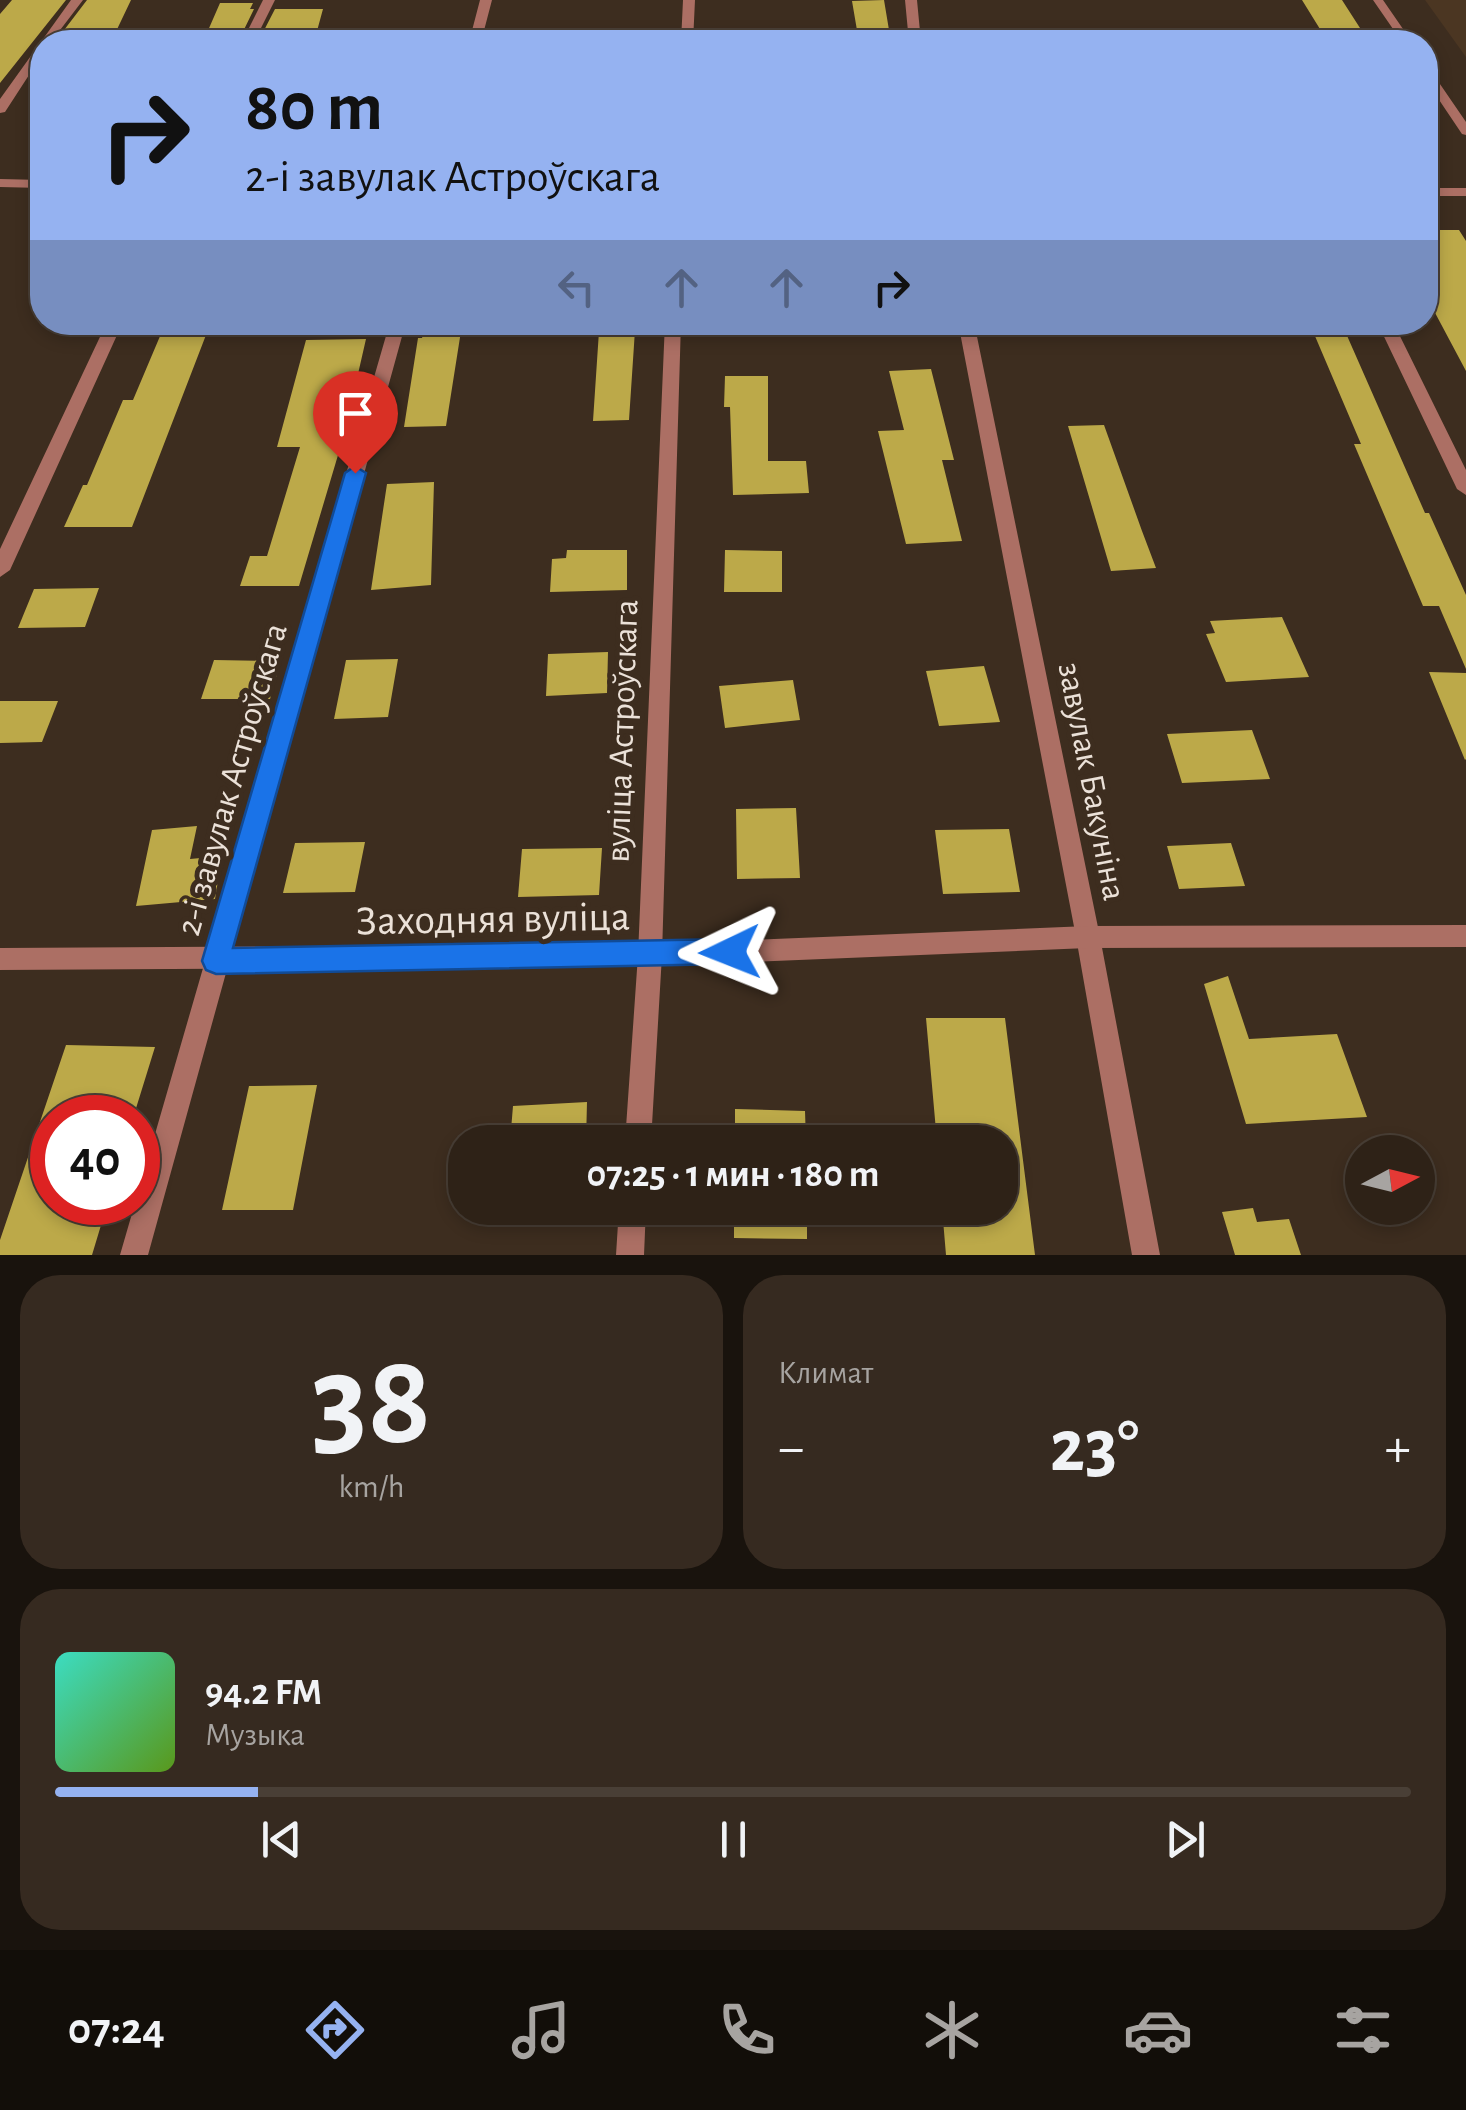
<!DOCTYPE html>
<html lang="ru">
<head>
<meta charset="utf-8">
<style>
  :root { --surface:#2e2217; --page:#362a20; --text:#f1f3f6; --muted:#a7a4a1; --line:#493f36; --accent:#95b2f1 }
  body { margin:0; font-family:"Alegreya Sans",sans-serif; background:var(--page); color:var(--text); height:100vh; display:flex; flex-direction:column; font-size:38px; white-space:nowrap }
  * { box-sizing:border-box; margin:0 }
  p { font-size:32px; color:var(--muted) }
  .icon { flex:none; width:55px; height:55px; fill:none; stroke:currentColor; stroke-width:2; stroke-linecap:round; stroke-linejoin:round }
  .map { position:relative; height:1255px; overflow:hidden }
  .drawer { display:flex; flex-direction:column; gap:20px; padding:20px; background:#19130d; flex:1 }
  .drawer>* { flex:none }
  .banner { position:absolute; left:30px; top:30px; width:1408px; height:305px; border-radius:40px; box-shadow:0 5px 15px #0003,0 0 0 2px var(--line); background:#95b2f1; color:#111; overflow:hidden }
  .needle { width:65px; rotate:83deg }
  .fabs { position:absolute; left:1345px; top:1135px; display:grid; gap:20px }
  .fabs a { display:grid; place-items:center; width:90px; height:90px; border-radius:50%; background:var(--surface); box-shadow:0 5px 15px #0003,0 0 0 2px var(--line); font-size:50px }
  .speed { position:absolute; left:30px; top:1095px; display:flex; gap:20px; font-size:50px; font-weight:700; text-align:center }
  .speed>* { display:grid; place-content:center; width:130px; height:130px; border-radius:50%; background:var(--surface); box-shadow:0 5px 15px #0003,0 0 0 2px var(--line); line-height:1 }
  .speed .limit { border:15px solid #d22; background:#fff; color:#111 }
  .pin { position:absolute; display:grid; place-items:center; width:85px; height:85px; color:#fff; margin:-102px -42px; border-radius:50% 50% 50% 0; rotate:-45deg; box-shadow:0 0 10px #0007 }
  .pin .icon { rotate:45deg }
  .me { position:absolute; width:110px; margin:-55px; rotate:268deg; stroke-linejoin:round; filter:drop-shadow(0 0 8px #0008) }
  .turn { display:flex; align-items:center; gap:35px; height:210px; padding:0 50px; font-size:45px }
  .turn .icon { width:130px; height:130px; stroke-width:2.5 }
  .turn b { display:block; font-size:70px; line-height:85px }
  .lanes { display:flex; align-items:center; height:95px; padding:0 50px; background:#0003; justify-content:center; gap:50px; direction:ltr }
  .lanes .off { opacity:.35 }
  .big { font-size:75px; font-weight:600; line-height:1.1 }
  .drawer .tile { flex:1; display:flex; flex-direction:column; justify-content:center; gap:15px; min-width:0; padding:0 35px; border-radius:40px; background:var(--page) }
  .drawer .dial { align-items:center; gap:0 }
  .dial b { font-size:130px; line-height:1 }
  .song { display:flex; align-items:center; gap:30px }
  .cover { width:120px; height:120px; border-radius:15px; background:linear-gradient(135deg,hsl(170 70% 55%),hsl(90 70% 35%)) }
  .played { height:10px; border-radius:5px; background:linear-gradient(90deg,var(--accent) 15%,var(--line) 15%) }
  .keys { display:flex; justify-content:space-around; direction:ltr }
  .heat { display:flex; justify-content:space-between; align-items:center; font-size:55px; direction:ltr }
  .drawer .tiles { flex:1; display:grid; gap:20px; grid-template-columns:1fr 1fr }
  .tile:last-child { grid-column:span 2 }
  .trip { position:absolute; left:448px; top:1125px; width:570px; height:100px; border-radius:40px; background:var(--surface); box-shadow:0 5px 15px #0003,0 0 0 2px var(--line); font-weight:600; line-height:100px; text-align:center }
  .tabs { display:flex; height:160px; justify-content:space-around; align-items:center; background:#120e09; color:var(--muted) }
  .tabs .icon { width:70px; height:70px }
  .tabs .on { color:var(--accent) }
  .tabs b { font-size:45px; color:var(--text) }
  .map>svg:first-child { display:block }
</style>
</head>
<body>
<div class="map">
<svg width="1466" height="1255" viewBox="0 0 1466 1255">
  <rect width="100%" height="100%" fill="#3d2d1f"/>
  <path fill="#4b3622" d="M1425,0h41v57z"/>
  <path fill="#bca949" d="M12,0h54l-66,83v-69z
    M87,0h44l-20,42h-56z
    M884,0l7,42h-32l-7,-41z
    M1302,0h40l27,42h-41z
    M220,3h33l-3,6h4l-16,33h-35z
    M275,9h48l-9,33h-56z
    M1425,230h34l7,11v130l-41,-77z
    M166,322h45l-79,205h-68l19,-42h4l36,-85h10z
    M1309,322h32l84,191h4l37,82v74l-27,-63h-16l-69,-162h7z
    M635,330l-6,90 -36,1 6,-90z
    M461,331l-15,95 -42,1 14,-89h4l2,-6z
    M366,339l-22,96 -45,151h-59l10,-30h17l33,-109h-23l29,-107z
    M931,369l23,91h-12l20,81 -56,3 -28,-113 26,-1 -15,-59z
    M725,376h43v85h38l3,32 -76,2 -3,-88h-6z
    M1104,425l38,106 14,37 -45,3 -43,-145z
    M434,482l-3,103 -60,5 16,-106z
    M567,550h60v40l-77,2 2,-33 14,-1z
    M725,550l57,1v41h-58z
    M99,588l-14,39 -67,1 16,-39z
    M1282,617l27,60 -83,5 -20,-48 9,-1 -5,-12z
    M608,652l-1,41 -61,3 2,-42z
    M398,659l-10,58 -54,2 12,-59z
    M214,660l67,1 -11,38h-69z
    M984,666l16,56 -61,4 -13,-55z
    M1429,672l37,1v86l-1,1z
    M793,680l7,40 -75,8 -6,-42z
    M0,701h58l-16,41 -42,1z
    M1252,730l18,49 -88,4 -15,-49z
    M796,808l4,70 -63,1 -1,-70z
    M197,826l-7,33 32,-3 -7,43 -79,7 16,-76z
    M1009,829l11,63 -77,2 -8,-64z
    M365,842l-10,50 -72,1 12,-50z
    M1231,843l14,43 -66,3 -12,-43z
    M602,848l-3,47 -81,2 4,-48z
    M1228,976l21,63 88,-5 30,83 -121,7 -42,-140z
    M926,1018h79l30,237h-89l-4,-47h58v-66h-63z
    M66,1045l89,2 -22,71h-81v84h56l-16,53h-92v-15z
    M317,1085l-24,125h-71l27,-124z
    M587,1102l-1,40h-76l3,-36z
    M735,1109l70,2 1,31h-71z
    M734,1208h73v31l-73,-1z
    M1253,1208l4,14 32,-3 12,36h-66l-13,-43z"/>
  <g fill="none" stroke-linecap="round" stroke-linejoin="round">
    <path fill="#ac6f64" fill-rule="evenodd" d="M1373,0h10l29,42h-10z
      M1013,31l4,1 5,10h-10l-3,-5 -95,1 -6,-3 6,-3z
      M1291,34l4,1 4,7h-10l-4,-5z
      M1425,67l4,1 37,54v13l-4,-1 -37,-55z"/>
    <path fill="#ac6f64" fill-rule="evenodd" d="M71,0h12l-32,42h-9v13l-37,57 -5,1v-14z
      M263,0h12l-21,42h-12z
      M480,0h12l-11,42h-12z
      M683,0h12l-2,42h-12z
      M905,0h12l4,42h-12z
      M0,179l42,1v8l-42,-1z
      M1425,188h41v8h-41z
      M107,322h16l-113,248 -10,7v-28z
      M390,322h16l-258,933h-28z
      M665,322h16l-19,633 -11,187h-26l13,-187z
      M958,322h16l126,615 60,318h-28l-56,-318z
      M1377,322h16l73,148v25l-9,-6z
      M619,1208h27l-2,47h-28z"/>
    <path fill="#ac6f64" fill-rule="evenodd" d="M1466,925v22l-378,1 -438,18 -650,4v-22l650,-4 438,-18z"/>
  </g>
  <path fill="#1a73e8" stroke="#114b97" stroke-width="2.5" d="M355,466l11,7 -133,475 497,-9 9,4 4,9 -4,9 -9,3 -514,10 -10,-4 -4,-9 143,-488z"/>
  <g text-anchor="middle" stroke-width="10" stroke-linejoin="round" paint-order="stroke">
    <g font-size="35" fill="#ebe1d8" stroke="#3d2d1f">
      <text transform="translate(621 731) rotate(-88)" y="12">вуліца Астроўскага</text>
      <text transform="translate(231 779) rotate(-74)" y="12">2-і завулак Астроўскага</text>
      <text transform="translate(1093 781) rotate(79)" y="12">завулак Бакуніна</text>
    </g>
    <g font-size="42" fill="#ebe1d8" stroke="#3d2d1f">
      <text transform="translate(493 917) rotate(-1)" y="15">Заходняя вуліца</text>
    </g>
  </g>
</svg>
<div class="fabs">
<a><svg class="needle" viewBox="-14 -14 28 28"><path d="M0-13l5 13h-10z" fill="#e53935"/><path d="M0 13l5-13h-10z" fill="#a7a4a1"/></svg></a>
</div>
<div class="speed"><div class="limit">40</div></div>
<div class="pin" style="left:355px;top:473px;background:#d93025"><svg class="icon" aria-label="arrive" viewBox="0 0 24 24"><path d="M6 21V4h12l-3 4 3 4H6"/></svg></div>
<svg class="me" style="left:730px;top:952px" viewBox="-20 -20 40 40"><path d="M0-17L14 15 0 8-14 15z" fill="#1a73e8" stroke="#fff" stroke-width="4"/></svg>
<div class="trip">07:25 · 1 мин · 180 m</div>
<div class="banner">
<div class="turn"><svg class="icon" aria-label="right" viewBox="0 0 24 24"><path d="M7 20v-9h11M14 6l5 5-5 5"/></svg><div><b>80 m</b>2-і завулак Астроўскага</div></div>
<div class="lanes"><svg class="icon off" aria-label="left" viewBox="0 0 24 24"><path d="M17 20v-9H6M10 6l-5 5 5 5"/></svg><svg class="icon off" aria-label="ahead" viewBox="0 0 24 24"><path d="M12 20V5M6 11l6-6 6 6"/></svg><svg class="icon off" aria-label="ahead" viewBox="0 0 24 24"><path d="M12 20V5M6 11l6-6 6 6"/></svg><svg class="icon" aria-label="right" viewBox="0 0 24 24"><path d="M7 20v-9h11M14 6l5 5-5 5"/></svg></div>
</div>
</div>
<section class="drawer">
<div class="tiles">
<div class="tile dial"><b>38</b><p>km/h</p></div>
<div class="tile"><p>Климат</p>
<div class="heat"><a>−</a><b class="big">23°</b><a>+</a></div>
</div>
<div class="tile">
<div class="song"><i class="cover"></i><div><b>94.2 FM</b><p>Музыка</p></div></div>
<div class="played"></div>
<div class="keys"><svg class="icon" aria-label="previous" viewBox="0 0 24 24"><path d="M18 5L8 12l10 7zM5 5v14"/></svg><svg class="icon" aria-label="pause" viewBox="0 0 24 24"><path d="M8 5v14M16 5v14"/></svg><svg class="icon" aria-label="next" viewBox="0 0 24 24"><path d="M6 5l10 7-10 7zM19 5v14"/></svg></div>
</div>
</div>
</section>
<nav class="tabs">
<b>07:24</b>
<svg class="icon on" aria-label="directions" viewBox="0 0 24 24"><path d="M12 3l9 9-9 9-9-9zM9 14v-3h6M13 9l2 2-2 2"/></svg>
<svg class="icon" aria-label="music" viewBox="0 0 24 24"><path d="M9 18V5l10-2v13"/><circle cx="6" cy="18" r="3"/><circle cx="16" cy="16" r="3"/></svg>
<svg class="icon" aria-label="phone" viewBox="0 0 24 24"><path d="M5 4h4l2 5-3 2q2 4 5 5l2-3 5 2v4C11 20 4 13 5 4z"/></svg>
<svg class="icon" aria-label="climate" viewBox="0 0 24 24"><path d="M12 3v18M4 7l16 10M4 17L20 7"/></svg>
<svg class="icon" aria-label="car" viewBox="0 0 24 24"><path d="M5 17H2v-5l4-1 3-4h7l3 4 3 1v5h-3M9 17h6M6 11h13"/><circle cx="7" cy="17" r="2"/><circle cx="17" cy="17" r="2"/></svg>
<svg class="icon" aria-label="filters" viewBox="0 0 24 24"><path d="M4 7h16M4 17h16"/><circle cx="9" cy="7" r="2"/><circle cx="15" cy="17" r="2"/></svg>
</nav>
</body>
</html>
